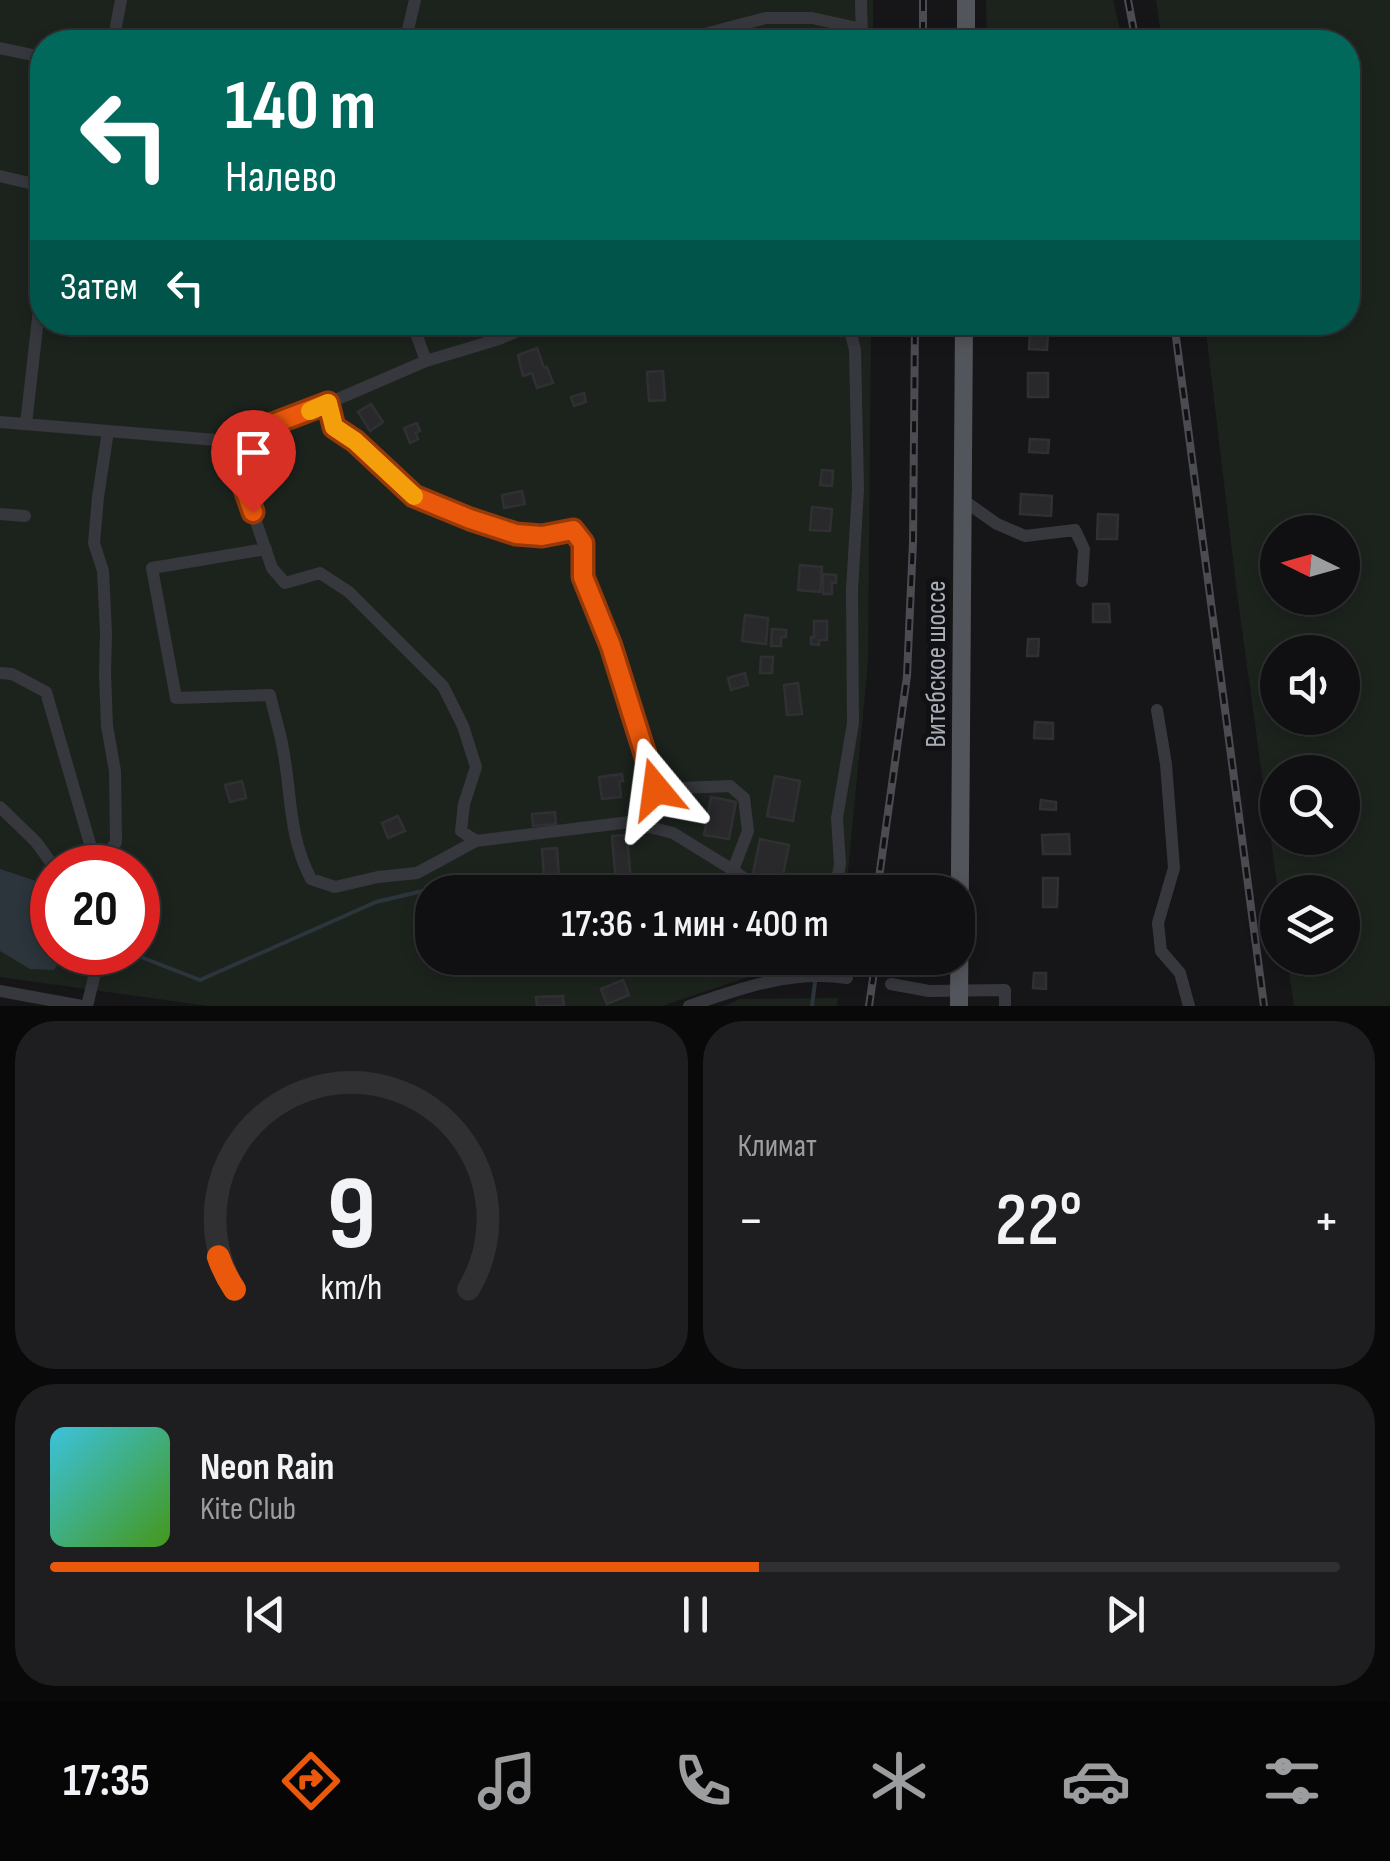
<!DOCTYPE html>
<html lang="ru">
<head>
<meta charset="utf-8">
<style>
  :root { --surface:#101012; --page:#1e1e20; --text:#f1f3f6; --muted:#9c9d9f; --line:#303032; --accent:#ea580c }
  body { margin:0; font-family:"Sofia Sans Condensed",sans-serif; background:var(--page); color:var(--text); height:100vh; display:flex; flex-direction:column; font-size:38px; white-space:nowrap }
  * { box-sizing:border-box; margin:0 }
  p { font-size:32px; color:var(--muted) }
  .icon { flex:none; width:55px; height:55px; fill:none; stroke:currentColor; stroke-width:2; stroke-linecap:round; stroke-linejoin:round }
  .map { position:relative; height:1006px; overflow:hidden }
  .panel { display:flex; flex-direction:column; gap:15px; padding:15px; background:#09090a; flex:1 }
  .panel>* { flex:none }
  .banner { position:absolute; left:30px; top:30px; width:1330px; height:305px; border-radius:40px; box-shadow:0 5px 15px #0003,0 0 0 2px var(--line); background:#00695c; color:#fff; overflow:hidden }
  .needle { width:65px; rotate:275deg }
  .tools { position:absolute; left:1260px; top:515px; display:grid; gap:20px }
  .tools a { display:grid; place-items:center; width:100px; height:100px; border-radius:50%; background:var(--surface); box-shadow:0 5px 15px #0003,0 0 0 2px var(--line); font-size:50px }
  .speed { position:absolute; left:30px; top:845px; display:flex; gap:20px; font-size:50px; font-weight:700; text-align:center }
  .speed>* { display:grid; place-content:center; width:130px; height:130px; border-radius:50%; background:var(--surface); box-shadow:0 5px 15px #0003,0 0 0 2px var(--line); line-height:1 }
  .speed .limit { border:15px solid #d22; background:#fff; color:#111 }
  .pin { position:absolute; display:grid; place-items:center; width:85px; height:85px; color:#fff; margin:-102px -42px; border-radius:50% 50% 50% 0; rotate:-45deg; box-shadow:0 0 10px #0007 }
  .pin .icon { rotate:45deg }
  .me { position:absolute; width:110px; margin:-55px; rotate:344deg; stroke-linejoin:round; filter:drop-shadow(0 0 8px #0008) }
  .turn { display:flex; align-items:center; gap:35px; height:210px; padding:0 30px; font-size:45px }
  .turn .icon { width:130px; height:130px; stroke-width:2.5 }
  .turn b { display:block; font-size:70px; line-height:85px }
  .then { display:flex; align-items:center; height:95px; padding:0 30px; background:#0003; gap:20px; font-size:38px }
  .big { font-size:75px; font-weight:600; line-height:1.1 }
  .panel .tile { flex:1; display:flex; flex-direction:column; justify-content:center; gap:15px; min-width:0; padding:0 35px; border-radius:40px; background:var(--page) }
  .panel .dial { align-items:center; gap:0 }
  .dial svg { height:260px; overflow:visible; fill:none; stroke:var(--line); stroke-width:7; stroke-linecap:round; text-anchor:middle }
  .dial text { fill:var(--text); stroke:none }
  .song { display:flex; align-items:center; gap:30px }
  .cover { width:120px; height:120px; border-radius:15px; background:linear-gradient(135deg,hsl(190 70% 55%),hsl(100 70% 35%)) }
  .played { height:10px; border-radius:5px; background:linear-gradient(90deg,var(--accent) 55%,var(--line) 55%) }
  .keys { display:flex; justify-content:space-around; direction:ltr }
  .heat { display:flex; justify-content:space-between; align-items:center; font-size:55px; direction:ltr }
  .panel .tiles { flex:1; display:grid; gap:15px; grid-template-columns:1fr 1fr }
  .tile:last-child { grid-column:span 2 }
  .trip { position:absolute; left:415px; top:875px; width:560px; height:100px; border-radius:40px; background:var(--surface); box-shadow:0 5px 15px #0003,0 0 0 2px var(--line); font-weight:600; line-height:100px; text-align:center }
  .tab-bar { display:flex; height:160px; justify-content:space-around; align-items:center; background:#060607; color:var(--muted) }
  .tab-bar .icon { width:70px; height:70px }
  .tab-bar .current { color:var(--accent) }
  .tab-bar b { font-size:45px; color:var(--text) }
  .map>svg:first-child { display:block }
</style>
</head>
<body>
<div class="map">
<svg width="1390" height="1006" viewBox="0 0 1390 1006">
  <rect width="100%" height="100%" fill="#161618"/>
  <path fill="#1c231d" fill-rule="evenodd" d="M0,0h873v42h-831v280l829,1 -3,339 -22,230h-414v66h408l-1,4 -61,5 -116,39h-454l-208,-29zM52,868h86v84h-86z
    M986,0h127l10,42h-136z
    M1156,0h234v1006h-96l-7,-48h55v-66h-64l-41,-299 -32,-270 143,-1v-280h-186zM1342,532v66h-64v-66zM1342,652v66h-64v-66zM1342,772v66h-64v-66z
    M838,998l-1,8h-113l15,-7z"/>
  <path fill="#2c353c" d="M0,869l36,12 16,14v57l13,1 -11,17 -24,-1 -30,-18z"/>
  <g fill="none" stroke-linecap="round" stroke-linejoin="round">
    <path stroke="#2c353c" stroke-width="4" d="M128,952l72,28 176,-78 76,-18 19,8
      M817,973l2,-15
      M812,1006l3,-24"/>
  </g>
  <path fill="#29292c" stroke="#303034" stroke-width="2.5" d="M702,322h25l-1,11 -24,-1z
    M1030,332l18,1 -1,17 -18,-1z
    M537,348l7,20 3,-1 6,16 -16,5 -5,-15 -9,3 -5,-21z
    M663,371l2,29 -16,1 -2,-29z
    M1028,373h20v24h-20z
    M584,393l2,9 -12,4 -3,-9z
    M371,404l12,18 -13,9 -12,-19z
    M417,423l3,8 -4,2 2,6 -8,4 -6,-15z
    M1030,439l19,1 -1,13 -19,-1z
    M265,449l4,22 -13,2 -4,-22z
    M822,470l11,1 -1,15 -12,-1z
    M522,491l3,13 -21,4 -2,-13z
    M1021,494l31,2 -1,20 -31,-2z
    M812,507l20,2 -2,22 -20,-1z
    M1098,514l20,1 -1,24h-20z
    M800,565l22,2 -2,25 -22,-2z
    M823,574l13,1v8l-4,-1v12h-9z
    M1093,604h16l1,18h-17z
    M745,615l23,3 -2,26 -24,-3z
    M814,621h13v19h-8v5l-8,-1v-7h3z
    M772,629l14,1v7h-5v9h-10z
    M1028,639h11l-1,17h-11z
    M761,657h12l-1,16h-12z
    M745,673l3,12 -17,5 -3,-12z
    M798,683l4,31 -15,1 -3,-30z
    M1035,722l18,1v16l-19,-1z
    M622,774l1,7h-4l2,16 -19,2 -3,-22z
    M775,776l25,5 -7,40 -26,-5z
    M242,781l4,17 -16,4 -5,-17z
    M711,797l25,5 -7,37 -25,-4z
    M1041,800l15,2v8l-16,-1z
    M555,812l1,12 -23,2 -1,-12z
    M398,816l7,15 -17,7 -6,-15z
    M1069,834l1,20h-27l-1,-19z
    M627,835l4,48 -15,1 -4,-48z
    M760,839l29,6 -8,40 -29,-6z
    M557,848l3,43 -15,1 -3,-43z
    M1043,878h15l-1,29h-14z
    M432,914v13l-11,2 -3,-13z
    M707,958h25l3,12 -23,6z
    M1034,973h12v16l-13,-1z
    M623,980l6,15 -22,9 -6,-15z
    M563,996l1,10h-27l-1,-9z"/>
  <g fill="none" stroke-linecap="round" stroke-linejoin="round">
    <path stroke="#37383d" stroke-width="12" d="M861,0l1,42
      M113,42l8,-42
      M405,42l10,-42
      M674,42l92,-24h46l50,11
      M0,48l42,9
      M0,176l42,10
      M224,322l73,6 13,-6
      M412,322l14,39
      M494,322l5,17
      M328,403l6,24 21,14 60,55 55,23 46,15 26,1 31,-5 10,13v34l28,69 45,143 74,-3 14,12 4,33 -15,39
      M0,422l228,19 75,-27 123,-53 73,-22 40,-17
      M26,424l16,-141
      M228,441l44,127 13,15 35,-10 29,19 94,94 20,40 13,41 -12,37 -3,27 15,10 154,-19 43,11 60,37 24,18 15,4
      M963,500l34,24 28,12 50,-6 9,19 -2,32
      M0,514l25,2
      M266,549l-114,19 24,130 94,-3c4,18 10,36 13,54 9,47 5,86 28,130l24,8 43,-10 39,-4 59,-32
      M0,673l12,1 34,18 51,176
      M1157,710l9,54 8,104 -16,55 3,28 19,22 9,33
      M0,807l36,35 19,26
      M99,868l17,-26 -1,-71 -8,-45 -2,-52 1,-41 -3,-62 -9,-28 4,-46 10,-66
      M835,892l5,-28 -3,-46 16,-95 -1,-133 6,-101 -3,-139 -7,-28
      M825,975l2,-17
      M891,984l38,7 76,-1v16
      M0,991l82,15
      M87,1006l9,-37 -3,-17
      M689,1006c52,-18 103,-36 158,-28"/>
    <path stroke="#53555c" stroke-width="18" d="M966,42v-42
      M959,1006l5,-684"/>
    <defs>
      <path id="rail" d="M923,0v42
        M1128,0l8,42
        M1174,322l90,684
        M877,892l30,-216 6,-134 2,-220
        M869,1006l7,-48"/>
    </defs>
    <use href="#rail" stroke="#4a4c52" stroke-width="8"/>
    <use href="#rail" stroke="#111113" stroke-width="4" stroke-dasharray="11" stroke-linecap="butt"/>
  </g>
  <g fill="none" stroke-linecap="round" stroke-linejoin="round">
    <defs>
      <path id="route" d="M253,512l-25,-71 100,-38 6,24 21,14 59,55 56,23 46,15 26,2 31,-6 10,13v34l28,69 45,143"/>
    </defs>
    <use href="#route" stroke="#983908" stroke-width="25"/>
    <use href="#route" stroke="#ea580c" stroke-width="18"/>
    <path stroke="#f59e0b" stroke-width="18" d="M310,411l18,-8 6,24 21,14 59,55"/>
  </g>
  <g text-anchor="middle" stroke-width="10" stroke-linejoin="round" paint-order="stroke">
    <g font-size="28" fill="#a8adb8" stroke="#111113">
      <text transform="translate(935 664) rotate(-90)" y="10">Витебское шоссе</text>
    </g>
  </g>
</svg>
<div class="tools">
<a><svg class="needle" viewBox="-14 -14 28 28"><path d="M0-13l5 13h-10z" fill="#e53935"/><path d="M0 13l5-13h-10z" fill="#9c9d9f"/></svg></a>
<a><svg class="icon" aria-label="sound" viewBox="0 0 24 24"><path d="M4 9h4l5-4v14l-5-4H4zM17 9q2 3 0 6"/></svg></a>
<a><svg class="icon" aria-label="search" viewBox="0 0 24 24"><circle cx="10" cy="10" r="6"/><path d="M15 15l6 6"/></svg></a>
<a><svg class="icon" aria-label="layers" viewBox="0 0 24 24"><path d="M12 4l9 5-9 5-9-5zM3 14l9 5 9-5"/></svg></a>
</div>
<div class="speed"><div class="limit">20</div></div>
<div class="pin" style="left:253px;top:512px;background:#d93025"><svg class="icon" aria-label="arrive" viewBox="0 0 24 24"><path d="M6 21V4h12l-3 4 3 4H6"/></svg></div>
<svg class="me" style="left:656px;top:789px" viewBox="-20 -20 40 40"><path d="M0-17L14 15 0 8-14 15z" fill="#ea580c" stroke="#fff" stroke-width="4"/></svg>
<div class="trip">17:36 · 1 мин · 400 m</div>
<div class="banner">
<div class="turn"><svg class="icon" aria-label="left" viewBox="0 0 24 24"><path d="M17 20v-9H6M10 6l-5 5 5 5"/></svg><div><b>140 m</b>Налево</div></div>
<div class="then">Затем<svg class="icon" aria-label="left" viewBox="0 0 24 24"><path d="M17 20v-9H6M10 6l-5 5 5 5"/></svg></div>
</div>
</div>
<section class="panel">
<div class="tiles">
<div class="tile dial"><svg viewBox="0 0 100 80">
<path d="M14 69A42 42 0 1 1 86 69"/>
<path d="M14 69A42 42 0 0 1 9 59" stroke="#ea580c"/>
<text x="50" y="56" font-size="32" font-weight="700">9</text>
<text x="50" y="72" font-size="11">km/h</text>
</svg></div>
<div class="tile"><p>Климат</p>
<div class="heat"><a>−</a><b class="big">22°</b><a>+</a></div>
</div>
<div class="tile">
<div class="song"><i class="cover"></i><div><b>Neon Rain</b><p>Kite Club</p></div></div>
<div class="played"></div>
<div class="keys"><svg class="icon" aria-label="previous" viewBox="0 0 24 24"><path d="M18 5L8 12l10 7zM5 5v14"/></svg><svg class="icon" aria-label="pause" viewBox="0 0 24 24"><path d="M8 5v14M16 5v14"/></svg><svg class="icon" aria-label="next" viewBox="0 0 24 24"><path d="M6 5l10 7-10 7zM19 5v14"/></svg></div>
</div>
</div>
</section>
<nav class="tab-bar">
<b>17:35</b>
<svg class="icon current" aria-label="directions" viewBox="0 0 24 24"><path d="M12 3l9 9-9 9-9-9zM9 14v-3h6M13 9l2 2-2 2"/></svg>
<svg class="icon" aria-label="music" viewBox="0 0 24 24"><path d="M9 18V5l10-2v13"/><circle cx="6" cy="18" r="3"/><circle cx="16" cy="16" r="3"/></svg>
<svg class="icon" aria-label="phone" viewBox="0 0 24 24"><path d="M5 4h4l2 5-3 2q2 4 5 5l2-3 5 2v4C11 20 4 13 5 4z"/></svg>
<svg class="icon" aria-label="climate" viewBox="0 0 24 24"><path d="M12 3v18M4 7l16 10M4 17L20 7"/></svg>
<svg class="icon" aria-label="car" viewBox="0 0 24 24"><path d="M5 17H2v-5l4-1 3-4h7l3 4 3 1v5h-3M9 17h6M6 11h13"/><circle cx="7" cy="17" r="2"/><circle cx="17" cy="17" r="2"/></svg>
<svg class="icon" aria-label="filters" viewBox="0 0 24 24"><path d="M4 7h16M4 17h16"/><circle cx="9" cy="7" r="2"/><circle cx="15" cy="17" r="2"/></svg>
</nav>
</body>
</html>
